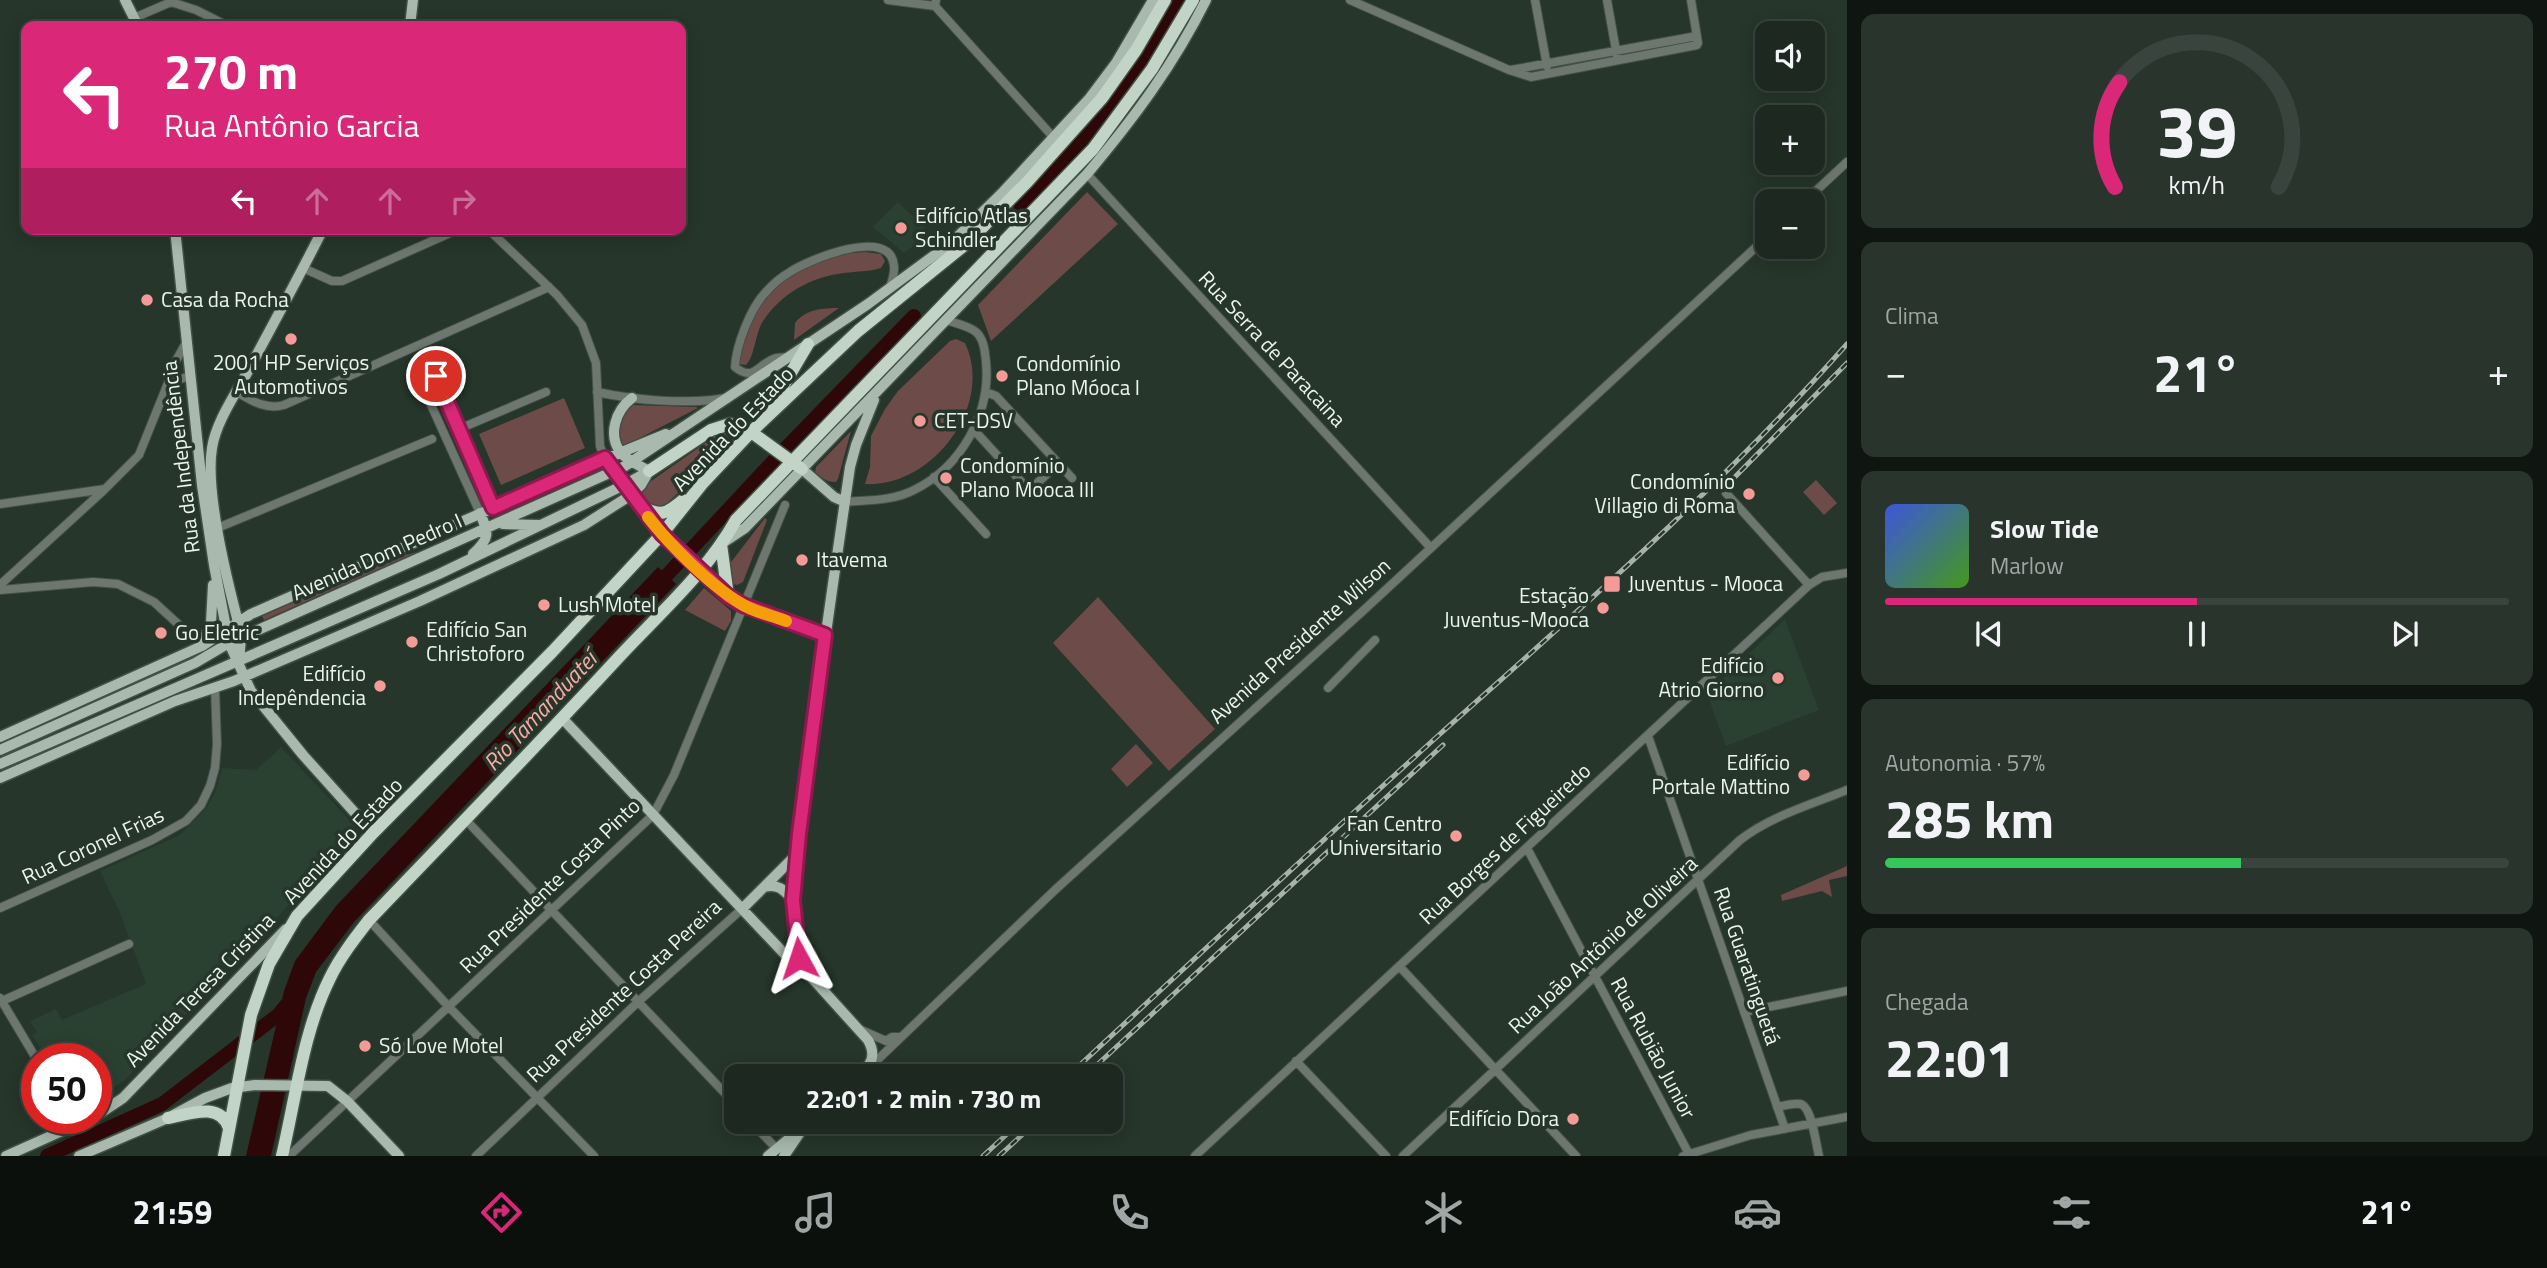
<!DOCTYPE html>
<html lang="pt">
<head>
<meta charset="utf-8">
<style>
  :root { --surface:#1c2820; --page:#29342d; --text:#f1f3f6; --muted:#a0a6a5; --line:#3a443e; --accent:#db2777 }
  body { margin:0; font-family:"Titillium Web",sans-serif; background:var(--page); color:var(--text); height:100vh; display:flex; flex-direction:column; font-size:26px; white-space:nowrap }
  * { box-sizing:border-box; margin:0 }
  p { font-size:23px; color:var(--muted) }
  .icon { flex:none; width:38px; height:38px; fill:none; stroke:currentColor; stroke-width:2; stroke-linecap:round; stroke-linejoin:round }
  .map { position:relative; flex:1; overflow:hidden }
  .panel { display:flex; flex-direction:column; gap:14px; padding:14px; background:#0f1612; width:700px }
  .panel>* { flex:none }
  .hud { position:absolute; left:21px; top:21px; width:665px; height:214px; border-radius:14px; box-shadow:0 4px 18px #0003,0 0 0 2px var(--line); background:#db2777; color:#fff; overflow:hidden }
  .buttons { position:absolute; left:1755px; top:21px; display:grid; gap:14px }
  .buttons a { display:grid; place-items:center; width:70px; height:70px; border-radius:14px; background:var(--surface); box-shadow:0 4px 18px #0003,0 0 0 2px var(--line); font-size:35px }
  .speed { position:absolute; left:21px; top:1043px; display:flex; gap:14px; font-size:35px; font-weight:700; text-align:center }
  .speed>* { display:grid; place-content:center; width:91px; height:91px; border-radius:50%; background:var(--surface); box-shadow:0 4px 18px #0003,0 0 0 2px var(--line); line-height:1 }
  .speed .limit { border:10px solid #d22; background:#fff; color:#111 }
  .pin { position:absolute; display:grid; place-items:center; width:60px; height:60px; color:#fff; margin:-30px; border:4px solid #fff; border-radius:50%; box-shadow:0 2px 7px #0007 }
  .me { position:absolute; width:77px; margin:-38px; rotate:355deg; stroke-linejoin:round; filter:drop-shadow(0 0 5px #0008) }
  .turn { display:flex; align-items:center; gap:24px; height:147px; padding:0 28px; font-size:32px }
  .turn .icon { width:91px; height:91px; stroke-width:2.5 }
  .turn b { display:block; font-size:49px; line-height:60px }
  .lanes { display:flex; align-items:center; height:66px; padding:0 28px; background:#0003; justify-content:center; gap:35px; direction:ltr }
  .lanes .off { opacity:.35 }
  .big { font-size:52px; font-weight:700; line-height:1.1 }
  .panel .card { flex:1; display:flex; flex-direction:column; justify-content:center; gap:10px; min-width:0; padding:0 24px; border-radius:14px; background:var(--page) }
  .panel .dial { align-items:center; gap:0 }
  .dial svg { height:182px; overflow:visible; fill:none; stroke:var(--line); stroke-width:7; stroke-linecap:round; text-anchor:middle }
  .dial text { fill:var(--text); stroke:none }
  .song { display:flex; align-items:center; gap:21px }
  .cover { width:84px; height:84px; border-radius:10px; background:linear-gradient(135deg,hsl(230 70% 55%),hsl(100 70% 35%)) }
  .played { height:7px; border-radius:4px; background:linear-gradient(90deg,var(--accent) 50%,var(--line) 50%) }
  .keys { display:flex; justify-content:space-around; direction:ltr }
  .heat { display:flex; justify-content:space-between; align-items:center; font-size:38px; direction:ltr }
  .charge { height:10px; border-radius:5px; background:linear-gradient(90deg,#34c759 57%,var(--line) 0) }
  .trip { position:absolute; left:724px; top:1064px; width:399px; height:70px; border-radius:14px; background:var(--surface); box-shadow:0 4px 18px #0003,0 0 0 2px var(--line); font-weight:700; line-height:70px; text-align:center }
  .tabs { display:flex; height:112px; justify-content:space-around; align-items:center; background:#0b100d; color:var(--muted) }
  .tabs .icon { width:49px; height:49px }
  .tabs .active { color:var(--accent) }
  .tabs b { font-size:32px; color:var(--text) }
  main { display:flex; flex:1; min-height:0 }
  .map>svg:first-child { display:block }
</style>
</head>
<body>
<main>
<div class="map">
<svg width="1847" height="1156" viewBox="0 0 1847 1156">
  <rect width="100%" height="100%" fill="#26362a"/>
  <path fill="#2a4030" d="M898,202l32,31 -26,20 -31,-26z
    M1785,619l34,91 -93,36 -19,-52z
    M281,747l78,83 -234,250 -29,20v-41h-49l-15,-24 5,-3 -7,-11 26,-12 6,11 84,-36 -26,-71 -20,-42 80,-36 25,-25 10,-17 7,-25 34,2z"/>
  <path fill="#6c4b49" d="M1087,192l31,32 -127,117 -13,-36z
    M865,252l16,2 4,7 -4,7c-13,4 -23,3 -37,5 -33,4 -62,20 -81,48 -8,13 -8,35 -17,44l-7,-1c8,-66 59,-110 126,-112z
    M839,308l-45,32 1,-17c11,-14 28,-15 44,-15z
    M956,339l9,4c30,63 -34,145 -100,141l5,-17 1,-31 14,-27 13,-18 52,-50z
    M564,398l21,50 -84,37 -22,-51z
    M634,405l62,2 2,1 -74,38 -3,-3c-3,-16 -5,-32 13,-38z
    M724,430h9l2,3v7l-71,66 -11,1 -10,-10 -2,-6 3,-5z
    M851,431l-13,48 -2,3c-10,0 -14,-4 -21,-10l1,-5z
    M1816,480l21,23 -13,12 -21,-23z
    M765,518l2,2 -24,62 -6,3 -5,-1 -4,-18z
    M417,552l-153,68 -2,-4 134,-59z
    M704,588l27,23v10l-6,10 -40,-21z
    M1098,597l117,132 -46,42 -116,-128z
    M1136,744l17,19 -26,24 -16,-18z
    M1847,866v10l-18,4 3,17 -10,-6 -40,10 -1,-6z"/>
  <path fill="#2e0809" d="M658,567l18,17 -322,338 -38,50 -10,26 -35,158h-25l38,-165 11,-30 41,-55z"/>
  <g fill="none" stroke-linecap="round" stroke-linejoin="round">
    <path stroke="#2e0809" stroke-width="14" d="M1021,207c61,-63 117,-129 158,-207
      M654,589l125,-134 135,-139
      M47,1156l115,-52 116,-89 10,-12"/>
    <defs>
      <path id="minor" d="M888,0l47,6
        M936,0l-1,6 119,132
        M1350,0l159,70 22,7 166,-32 1,-2 -7,-43
        M1535,0l12,66
        M1607,0l10,56
        M134,18l37,-16 25,8 32,16
        M1511,70l186,-34
        M1087,174l343,373
        M1805,201l42,-39
        M488,229l69,66 25,30 14,38 4,83 3,8 59,80 66,62 15,9 82,30
        M303,268l29,13h10l117,-52
        M788,357c-4,1 -8,0 -12,1 -18,5 -21,25 -41,9 1,-21 15,-58 30,-74 7,-8 16,-16 25,-21 18,-12 101,-47 104,-6 1,7 -2,15 -4,21
        M168,383l22,-7
        M237,392c15,9 29,18 47,13l265,-118
        M597,392c36,8 92,13 128,6
        M986,392l10,4 76,82
        M459,429l87,-37
        M974,430l54,59 5,-2 16,-15
        M934,477l52,57
        M1726,493l83,92
        M845,502c23,-2 48,-1 69,-12 47,-23 77,-76 72,-128 -1,-10 -2,-23 -10,-30 -7,-6 -21,-9 -30,-12
        M0,504l105,-15 34,-34 29,-72 5,-17 14,-25
        M480,513l-67,-148 15,-7 65,149
        M215,529l217,-90
        M0,585l104,-95
        M0,590l93,-8 25,2 36,18 48,44
        M1328,688l47,-48
        M1648,736l137,393
        M465,819l272,287
        M1527,848l163,308
        M0,908l152,-68 34,-19 15,-16 9,-19 5,-18 2,-24 -2,-56
        M369,920l79,86 146,150
        M1400,967l176,189
        M0,998l37,62
        M2,1001l127,-57
        M1744,1012l103,-21
        M859,1029l27,12 6,-4h9
        M1296,1061l90,95
        M871,1066l185,-177 309,-280 403,-373
        M1777,1107c7,-1 16,-4 23,-3 12,2 16,41 19,52
        M751,1122l25,26
        M289,1156l364,-341 21,-40 111,-270
        M476,1156l163,-155 104,-93
        M1195,1156l614,-571 13,-8 25,-4
        M1403,1156l337,-316c31,-24 70,-35 107,-50
        M1683,1156l68,-21 96,-18"/>
      <path id="major" d="M125,0l13,26
        M410,26l3,-26
        M175,229l27,256 12,80 15,78 22,48 52,64 70,78
        M632,398c-16,12 -25,37 -11,55 6,7 19,13 28,18
        M802,469l32,28 11,5
        M503,524l37,1
        M724,542l21,-14 342,-354c47,-56 86,-108 119,-174
        M473,554c17,-16 16,-20 7,-41
        M202,644l9,-21 2,-38
        M239,661l2,-23 -3,-16c-11,-42 -33,-132 -26,-174 4,-26 23,-53 36,-77 25,-47 51,-94 75,-142
        M562,718l232,246 9,4 65,72c9,16 3,25 -9,36
        M0,737l202,-91 49,-32 354,-155 61,-25
        M0,750l195,-87 34,-20 396,-177 243,-162 83,-61 52,-51 86,-93 27,-36 37,-63
        M0,764l439,-190 185,-89 25,-14
        M0,778l175,-77 59,-20 186,-80 164,-76 47,-30 10,-10 8,-14
        M764,887c14,-4 20,3 29,13
        M743,908l54,-54
        M803,968c-22,-50 0,-160 7,-216 12,-95 26,-190 40,-285l6,-22 18,-45
        M96,1116l27,-18 163,-169
        M6,1156l85,-38
        M79,1156l89,-38 37,-20 27,-10 23,-3 73,1 19,15 52,55
        M768,1156l41,-34
        M784,1156l19,-28"/>
      <path id="highway" d="M767,413l41,-69
        M649,471l62,-41 19,-6 21,8 51,37
        M641,507c21,9 24,8 42,-7
        M721,544l7,52
        M168,1118c21,-4 52,-17 61,10
        M224,1156l27,-141 18,-51 28,-48 76,-83 179,-181 110,-118 40,-50 49,-52 107,-101 109,-88 60,-61 75,-84 34,-48 29,-50
        M282,1156c14,-59 21,-124 48,-178 10,-21 25,-40 39,-58 84,-88 168,-174 250,-263 40,-43 88,-85 117,-137l357,-371 59,-80 41,-69"/>
    </defs>
    <use href="#minor" stroke="#425145" stroke-width="10"/>
    <use href="#major" stroke="#425145" stroke-width="13"/>
    <use href="#highway" stroke="#425145" stroke-width="15"/>
    <use href="#minor" stroke="#6e7670" stroke-width="8"/>
    <use href="#major" stroke="#a9b9ad" stroke-width="10"/>
    <use href="#highway" stroke="#c1d4c6" stroke-width="12"/>
    <defs>
      <path id="rail" d="M1729,483l118,-120
        M1068,1076c124,-115 247,-229 372,-342 140,-125 283,-249 407,-390
        M1085,1076l358,-331
        M983,1156l37,-34
        M999,1156l37,-34"/>
    </defs>
    <use href="#rail" stroke="#a7b2aa" stroke-width="5"/>
    <use href="#rail" stroke="#26362a" stroke-width="2.5" stroke-dasharray="8" stroke-linecap="butt"/>
  </g>
  <g fill="none" stroke-linecap="round" stroke-linejoin="round">
    <defs>
      <path id="route" d="M436,376l57,132 112,-50 57,76 66,62 15,9 82,30 -26,199 -6,66 6,58"/>
    </defs>
    <use href="#route" stroke="#8e194d" stroke-width="18"/>
    <use href="#route" stroke="#db2777" stroke-width="12"/>
    <path stroke="#f59e0b" stroke-width="12" d="M648,517c22,28 62,68 92,86 13,9 31,12 46,18"/>
  </g>
  <g fill="#f59b97" stroke="#26362a" stroke-width="2.5">
    <circle cx="901" cy="228" r="7"/>
    <circle cx="147" cy="300" r="7"/>
    <circle cx="291" cy="339" r="7"/>
    <circle cx="1002" cy="376" r="7"/>
    <circle cx="920" cy="421" r="7"/>
    <circle cx="946" cy="478" r="7"/>
    <circle cx="1749" cy="494" r="7"/>
    <circle cx="802" cy="560" r="7"/>
    <rect x="1603" y="575" width="18" height="18" rx="3.5"/>
    <circle cx="544" cy="605" r="7"/>
    <circle cx="1603" cy="608" r="7"/>
    <circle cx="161" cy="633" r="7"/>
    <circle cx="412" cy="642" r="7"/>
    <circle cx="1778" cy="678" r="7"/>
    <circle cx="380" cy="686" r="7"/>
    <circle cx="1804" cy="775" r="7"/>
    <circle cx="1456" cy="836" r="7"/>
    <circle cx="365" cy="1046" r="7"/>
    <circle cx="1573" cy="1119" r="7"/>
  </g>
  <g text-anchor="middle" stroke-width="7" stroke-linejoin="round" paint-order="stroke">
    <g font-size="21" fill="#ebf4ed" stroke="#26362a" text-anchor="start">
      <text x="915" y="223">Edifício Atlas<tspan x="915" dy="24">Schindler</tspan></text>
      <text x="161" y="307">Casa da Rocha</text>
      <text x="291" y="370" text-anchor="middle">2001 HP Serviços<tspan x="291" dy="24">Automotivos</tspan></text>
      <text x="1016" y="371">Condomínio<tspan x="1016" dy="24">Plano Móoca I</tspan></text>
      <text x="934" y="428">CET-DSV</text>
      <text x="960" y="473">Condomínio<tspan x="960" dy="24">Plano Mooca III</tspan></text>
      <text x="1735" y="489" text-anchor="end">Condomínio<tspan x="1735" dy="24">Villagio di Roma</tspan></text>
      <text x="816" y="567">Itavema</text>
      <text x="1628" y="591">Juventus - Mooca</text>
      <text x="1589" y="603" text-anchor="end">Estação<tspan x="1589" dy="24">Juventus-Mooca</tspan></text>
      <text x="558" y="612">Lush Motel</text>
      <text x="426" y="637">Edifício San<tspan x="426" dy="24">Christoforo</tspan></text>
      <text x="175" y="640">Go Eletric</text>
      <text x="1764" y="673" text-anchor="end">Edifício<tspan x="1764" dy="24">Atrio Giorno</tspan></text>
      <text x="366" y="681" text-anchor="end">Edifício<tspan x="366" dy="24">Indepêndencia</tspan></text>
      <text x="1790" y="770" text-anchor="end">Edifício<tspan x="1790" dy="24">Portale Mattino</tspan></text>
      <text x="1442" y="831" text-anchor="end">Fan Centro<tspan x="1442" dy="24">Universitario</tspan></text>
      <text x="379" y="1053">Só Love Motel</text>
      <text x="1559" y="1126" text-anchor="end">Edifício Dora</text>
    </g>
    <g font-size="21" fill="#ebf4ed" stroke="#26362a">
      <text transform="translate(1272 349) rotate(47)" y="7">Rua Serra de Paracaina</text>
      <text transform="translate(733 429) rotate(-46)" y="7">Avenida do Estado</text>
      <text transform="translate(181 457) rotate(-97)" y="7">Rua da Independência</text>
      <text transform="translate(377 557) rotate(-24)" y="7">Avenida Dom Pedro I</text>
      <text transform="translate(1300 641) rotate(-42)" y="7">Avenida Presidente Wilson</text>
      <text transform="translate(343 841) rotate(-47)" y="7">Avenida do Estado</text>
      <text transform="translate(1505 844) rotate(-43)" y="7">Rua Borges de Figueiredo</text>
      <text transform="translate(93 846) rotate(-25)" y="7">Rua Coronel Frias</text>
      <text transform="translate(550 886) rotate(-44)" y="7">Rua Presidente Costa Pinto</text>
      <text transform="translate(1603 945) rotate(-43)" y="7">Rua João Antônio de Oliveira</text>
      <text transform="translate(1747 966) rotate(71)" y="7">Rua Guaratinguetá</text>
      <text transform="translate(200 990) rotate(-46)" y="7">Avenida Teresa Cristina</text>
      <text transform="translate(624 991) rotate(-43)" y="7">Rua Presidente Costa Pereira</text>
      <text transform="translate(1653 1048) rotate(62)" y="7">Rua Rubião Junior</text>
    </g>
    <g font-size="23" font-style="italic" fill="#f9aba6" stroke="#26362a">
      <text transform="translate(540 711) rotate(-47)" y="8">Rio Tamanduateí</text>
    </g>
  </g>
</svg>
<div class="buttons">
<a><svg class="icon" aria-label="sound" viewBox="0 0 24 24"><path d="M4 9h4l5-4v14l-5-4H4zM17 9q2 3 0 6"/></svg></a>
<a>+</a>
<a>−</a>
</div>
<div class="speed"><div class="limit">50</div></div>
<div class="pin" style="left:436px;top:376px;background:#d93025"><svg class="icon" aria-label="arrive" viewBox="0 0 24 24"><path d="M6 21V4h12l-3 4 3 4H6"/></svg></div>
<svg class="me" style="left:799px;top:958px" viewBox="-20 -20 40 40"><path d="M0-17L14 15 0 8-14 15z" fill="#db2777" stroke="#fff" stroke-width="4"/></svg>
<div class="trip">22:01 · 2 min · 730 m</div>
<div class="hud">
<div class="turn"><svg class="icon" aria-label="left" viewBox="0 0 24 24"><path d="M17 20v-9H6M10 6l-5 5 5 5"/></svg><div><b>270 m</b>Rua Antônio Garcia</div></div>
<div class="lanes"><svg class="icon" aria-label="left" viewBox="0 0 24 24"><path d="M17 20v-9H6M10 6l-5 5 5 5"/></svg><svg class="icon off" aria-label="ahead" viewBox="0 0 24 24"><path d="M12 20V5M6 11l6-6 6 6"/></svg><svg class="icon off" aria-label="ahead" viewBox="0 0 24 24"><path d="M12 20V5M6 11l6-6 6 6"/></svg><svg class="icon off" aria-label="right" viewBox="0 0 24 24"><path d="M7 20v-9h11M14 6l5 5-5 5"/></svg></div>
</div>
</div>
<section class="panel">
<div class="card dial"><svg viewBox="0 0 100 80">
<path d="M14 69A42 42 0 1 1 86 69"/>
<path d="M14 69A42 42 0 0 1 16 23" stroke="#db2777"/>
<text x="50" y="56" font-size="32" font-weight="700">39</text>
<text x="50" y="72" font-size="11">km/h</text>
</svg></div>
<div class="card"><p>Clima</p>
<div class="heat"><a>−</a><b class="big">21°</b><a>+</a></div>
</div>
<div class="card">
<div class="song"><i class="cover"></i><div><b>Slow Tide</b><p>Marlow</p></div></div>
<div class="played"></div>
<div class="keys"><svg class="icon" aria-label="previous" viewBox="0 0 24 24"><path d="M18 5L8 12l10 7zM5 5v14"/></svg><svg class="icon" aria-label="pause" viewBox="0 0 24 24"><path d="M8 5v14M16 5v14"/></svg><svg class="icon" aria-label="next" viewBox="0 0 24 24"><path d="M6 5l10 7-10 7zM19 5v14"/></svg></div>
</div>
<div class="card"><p>Autonomia · 57%</p><b class="big">285 km</b><div class="charge"></div></div>
<div class="card"><p>Chegada</p><b class="big">22:01</b></div>
</section>
</main>
<nav class="tabs">
<b>21:59</b>
<svg class="icon active" aria-label="directions" viewBox="0 0 24 24"><path d="M12 3l9 9-9 9-9-9zM9 14v-3h6M13 9l2 2-2 2"/></svg>
<svg class="icon" aria-label="music" viewBox="0 0 24 24"><path d="M9 18V5l10-2v13"/><circle cx="6" cy="18" r="3"/><circle cx="16" cy="16" r="3"/></svg>
<svg class="icon" aria-label="phone" viewBox="0 0 24 24"><path d="M5 4h4l2 5-3 2q2 4 5 5l2-3 5 2v4C11 20 4 13 5 4z"/></svg>
<svg class="icon" aria-label="climate" viewBox="0 0 24 24"><path d="M12 3v18M4 7l16 10M4 17L20 7"/></svg>
<svg class="icon" aria-label="car" viewBox="0 0 24 24"><path d="M5 17H2v-5l4-1 3-4h7l3 4 3 1v5h-3M9 17h6M6 11h13"/><circle cx="7" cy="17" r="2"/><circle cx="17" cy="17" r="2"/></svg>
<svg class="icon" aria-label="filters" viewBox="0 0 24 24"><path d="M4 7h16M4 17h16"/><circle cx="9" cy="7" r="2"/><circle cx="15" cy="17" r="2"/></svg>
<b>21°</b>
</nav>
</body>
</html>
